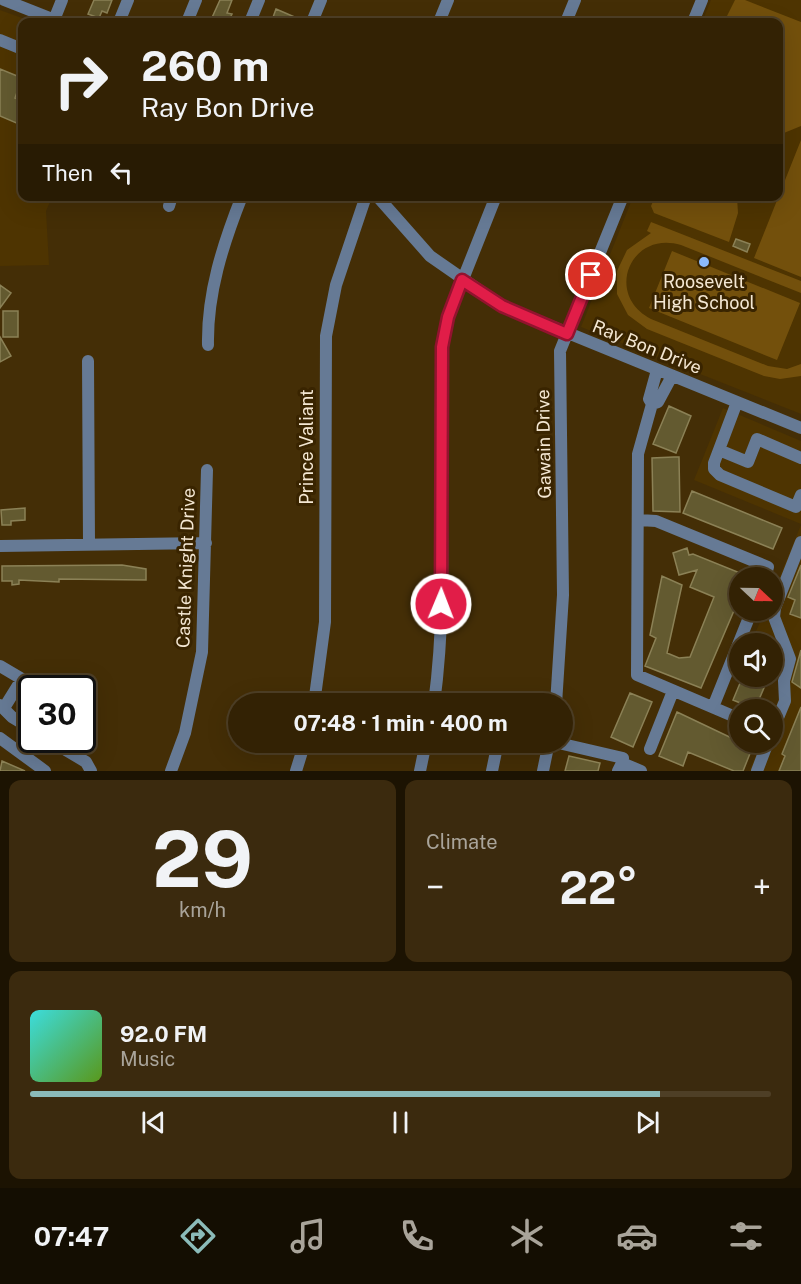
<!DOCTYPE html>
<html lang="en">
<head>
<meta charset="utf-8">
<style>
  :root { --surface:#332204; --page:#3b2a0e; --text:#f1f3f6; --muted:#a9a49a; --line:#4e3f26; --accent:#8bbbb9 }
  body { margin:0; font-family:"Public Sans",sans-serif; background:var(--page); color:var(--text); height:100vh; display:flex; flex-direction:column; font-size:22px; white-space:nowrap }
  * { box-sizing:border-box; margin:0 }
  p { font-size:20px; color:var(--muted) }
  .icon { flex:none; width:33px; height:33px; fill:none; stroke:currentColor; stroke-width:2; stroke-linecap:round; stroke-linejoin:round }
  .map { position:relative; height:771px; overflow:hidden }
  .panel { display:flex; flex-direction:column; gap:9px; padding:9px; background:#1c1302; flex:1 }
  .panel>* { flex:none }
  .hud { position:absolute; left:18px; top:18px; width:765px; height:183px; border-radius:12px; box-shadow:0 6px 24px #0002,0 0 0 2px var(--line); background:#332204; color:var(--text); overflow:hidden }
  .needle { width:39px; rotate:112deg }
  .controls { position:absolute; left:729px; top:567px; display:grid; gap:12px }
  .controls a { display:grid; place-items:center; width:54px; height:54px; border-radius:50%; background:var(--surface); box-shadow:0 6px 24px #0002,0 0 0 2px var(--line); font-size:30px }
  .speed { position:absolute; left:18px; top:675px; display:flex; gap:12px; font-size:30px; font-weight:700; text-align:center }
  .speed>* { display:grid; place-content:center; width:78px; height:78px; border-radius:50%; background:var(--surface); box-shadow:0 6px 24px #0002,0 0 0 2px var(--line); line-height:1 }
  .speed .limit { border:3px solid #111; border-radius:9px; background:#fff; color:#111 }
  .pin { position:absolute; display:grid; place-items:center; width:51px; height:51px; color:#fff; margin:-26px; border:3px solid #fff; border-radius:50%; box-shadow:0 2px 6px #0007 }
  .me { position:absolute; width:66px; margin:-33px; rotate:1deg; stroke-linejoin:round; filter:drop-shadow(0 0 4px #0008) }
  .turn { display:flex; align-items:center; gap:21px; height:126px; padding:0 24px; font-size:27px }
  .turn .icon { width:78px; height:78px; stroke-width:2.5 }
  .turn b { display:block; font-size:42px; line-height:51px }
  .then { display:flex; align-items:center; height:57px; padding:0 24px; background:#0003; gap:12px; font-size:22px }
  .big { font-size:45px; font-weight:700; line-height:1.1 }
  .panel .card { flex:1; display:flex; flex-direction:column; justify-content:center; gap:9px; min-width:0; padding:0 21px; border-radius:12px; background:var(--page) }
  .panel .dial { align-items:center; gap:0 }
  .dial b { font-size:78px; line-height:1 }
  .song { display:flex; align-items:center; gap:18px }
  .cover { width:72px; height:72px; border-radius:9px; background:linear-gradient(135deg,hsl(180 70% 55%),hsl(90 70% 35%)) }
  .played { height:6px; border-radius:3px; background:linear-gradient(90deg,var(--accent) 85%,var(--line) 85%) }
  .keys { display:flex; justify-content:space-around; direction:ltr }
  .heat { display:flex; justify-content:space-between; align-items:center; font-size:33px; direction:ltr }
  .panel .tiles { flex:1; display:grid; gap:9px; grid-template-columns:1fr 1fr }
  .card:last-child { grid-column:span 2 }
  .trip { position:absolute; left:228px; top:693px; width:345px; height:60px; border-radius:30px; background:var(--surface); box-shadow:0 6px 24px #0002,0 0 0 2px var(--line); font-weight:700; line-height:60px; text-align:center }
  .tabs { display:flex; height:96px; justify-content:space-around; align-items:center; background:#140e02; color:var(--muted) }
  .tabs .icon { width:42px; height:42px }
  .tabs .selected { color:var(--accent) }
  .tabs b { font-size:27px; color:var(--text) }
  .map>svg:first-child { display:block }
</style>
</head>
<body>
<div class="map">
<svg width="801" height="771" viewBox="0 0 801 771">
  <rect width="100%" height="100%" fill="#442e06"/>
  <path fill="#4e3401" d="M711,0h90v414l-220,-87 52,-130 145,-1v-174h-76z
    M0,10l33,12h-11v174l30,1 -6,14 3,54 -49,1z
    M723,408l78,33v83l-107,-44z
    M801,525v246h-52l12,-28 11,-1 1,-28 8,-21 4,-33 -3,-8 -9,-3 -1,-5 -20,-4 13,-29 7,-1 1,-18z"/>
  <path fill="#73500c" d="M735,0h10l56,22v104l-22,9 -1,-113h-54z
    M801,140v137l-47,-19z
    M655,197h82l1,16 -9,29 -75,-29 -3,-7z
    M651,222l150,59v12l-120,-48c-51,-15 -77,50 -30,74l117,47 19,3 14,-5v12l-21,3 -16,-3 -117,-47 -19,-14 -11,-21v-23l10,-21 24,-17 -4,-2z
    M672,251l128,52 -23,57 -128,-52z"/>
  <path fill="#635a30" stroke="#8b8156" stroke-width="1.5" d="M94,0h18l-5,13 -5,-2 -3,7 -11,-4z
    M220,0h12l-5,13 5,1 -4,8h-18z
    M276,9l28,12v1l-32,-2z
    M0,69l22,9 -7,20 7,3 -1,24 -21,-9z
    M736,239l14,5 -3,8 -14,-6z
    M0,285l11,8 -11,15z
    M3,311h15v26h-15z
    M0,337l11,19 -11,6z
    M669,406l22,10 -15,37 -23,-9z
    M674,457h5l1,55 -27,-1 -1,-53z
    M692,491l90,37 -9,21 -90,-36z
    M25,508v12l-14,1v4h-9l-1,-15z
    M687,548l2,7 4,-1 47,19v34l-4,-1 -35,82 -56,-22 11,-28 -6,-3 12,-59 20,9 -15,68 12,5 11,-1 24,-60 -24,-10 7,-17 -18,5 -6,-22z
    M122,565l24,4v11l-87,-1v3l-40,-2v4l-7,1v-4h-10v-15z
    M801,565v53l-11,-4 5,-14 -7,-3z
    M801,650v38l-9,-6z
    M48,675l22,13h-30z
    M743,676h26l-14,33 -22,-9z
    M630,693l22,9 -19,45 -22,-10z
    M82,696l13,7 -13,22z
    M801,707v64h-22l6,-15 -3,-2z
    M677,712l63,30 13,4 -10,25h-9l-46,-19 -5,14 -24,-10z
    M569,756l31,7 -2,8h-33z
    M2,761l23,10h-25z"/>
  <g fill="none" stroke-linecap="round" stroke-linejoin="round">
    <path stroke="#667a95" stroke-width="12" d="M4,0l56,22
      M54,20l8,-20
      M119,22l9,-22
      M187,22l9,-22
      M250,22l9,-22
      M312,22l9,-22
      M439,22l9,-22
      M566,22l9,-22
      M693,22l9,-22
      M0,40l22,9
      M377,196l53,60 72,50 299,122
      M169,206l3,-10
      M208,345c-1,-52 15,-101 34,-149
      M88,361l1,182
      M657,370l-8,29 3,5 -14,50 -1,221 103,44
      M737,402l-23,61v6l6,6 76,32 5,-12
      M652,404l6,-2 14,-26
      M719,450l29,12 9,-23 44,19
      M639,520l17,1 112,46 -3,11
      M0,546l206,-3
      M0,666l22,13 -18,29
      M314,704l11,-82 1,-286 10,-51 30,-89
      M434,704c16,-118 3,-238 8,-357l6,-30 48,-121
      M556,704l7,-109 -3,-244 63,-155
      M0,705l12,12 20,12
      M713,707l39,-97
      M772,732l13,-31 -1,-20 6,-22 -16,-42 1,-9 26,-66
      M0,738l45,33
      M49,740l37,22 5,9
      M554,742l69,16 -1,5
      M650,749l23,-58
      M171,771l14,-38 17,-81 5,-182
      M296,771l9,-29
      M420,771l6,-29
      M492,771l6,-29
      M543,771l6,-29
      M618,771l4,-8 19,8
      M757,771l11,-29"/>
  </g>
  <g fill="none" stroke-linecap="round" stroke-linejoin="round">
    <defs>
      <path id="route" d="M441,604l1,-257 6,-30 14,-37 40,26 65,28 24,-59"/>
    </defs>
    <use href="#route" stroke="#92132f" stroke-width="15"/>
    <use href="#route" stroke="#e11d48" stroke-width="10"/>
  </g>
  <circle fill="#8bbafc" stroke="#392400" stroke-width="2" cx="704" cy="262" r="6"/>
  <g text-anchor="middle" stroke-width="6" stroke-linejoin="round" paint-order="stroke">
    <g font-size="18" fill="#f4e7d2" stroke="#392400">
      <text x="704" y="288">Roosevelt<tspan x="704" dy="21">High School</tspan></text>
    </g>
    <g font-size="18" fill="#f4e7d2" stroke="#392400">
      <text transform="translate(647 347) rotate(22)" y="6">Ray Bon Drive</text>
      <text transform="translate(544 444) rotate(-91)" y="6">Gawain Drive</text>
      <text transform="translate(307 447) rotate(-90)" y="6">Prince Valiant</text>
      <text transform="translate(186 568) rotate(-88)" y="6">Castle Knight Drive</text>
    </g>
  </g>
</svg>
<div class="controls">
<a><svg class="needle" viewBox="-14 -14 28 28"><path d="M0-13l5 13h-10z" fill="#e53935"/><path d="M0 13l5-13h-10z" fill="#a9a49a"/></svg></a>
<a><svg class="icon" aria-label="sound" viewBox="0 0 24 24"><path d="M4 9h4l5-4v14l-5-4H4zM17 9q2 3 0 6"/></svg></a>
<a><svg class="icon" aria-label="search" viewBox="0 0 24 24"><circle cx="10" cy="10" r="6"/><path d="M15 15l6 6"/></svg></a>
</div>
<div class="speed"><div class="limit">30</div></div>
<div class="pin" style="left:591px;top:275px;background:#d93025"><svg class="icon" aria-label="arrive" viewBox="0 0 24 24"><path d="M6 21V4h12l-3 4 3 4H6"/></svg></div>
<svg class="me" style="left:441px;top:604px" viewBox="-20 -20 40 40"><circle r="17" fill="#e11d48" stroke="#fff" stroke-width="3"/><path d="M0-11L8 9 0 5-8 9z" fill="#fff"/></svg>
<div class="trip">07:48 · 1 min · 400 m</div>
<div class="hud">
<div class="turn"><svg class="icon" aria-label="right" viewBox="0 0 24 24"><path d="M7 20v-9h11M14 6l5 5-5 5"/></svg><div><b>260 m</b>Ray Bon Drive</div></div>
<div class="then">Then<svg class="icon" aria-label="left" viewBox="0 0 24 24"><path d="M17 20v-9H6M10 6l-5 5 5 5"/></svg></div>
</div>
</div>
<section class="panel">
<div class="tiles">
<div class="card dial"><b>29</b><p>km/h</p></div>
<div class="card"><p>Climate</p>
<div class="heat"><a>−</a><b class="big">22°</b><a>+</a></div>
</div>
<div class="card">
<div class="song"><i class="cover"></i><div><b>92.0 FM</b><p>Music</p></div></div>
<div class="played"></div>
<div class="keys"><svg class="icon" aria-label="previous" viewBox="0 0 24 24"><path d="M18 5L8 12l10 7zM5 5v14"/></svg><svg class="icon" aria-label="pause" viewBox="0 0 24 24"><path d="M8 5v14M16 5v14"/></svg><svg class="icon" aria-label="next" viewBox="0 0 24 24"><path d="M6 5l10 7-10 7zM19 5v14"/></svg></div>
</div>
</div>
</section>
<nav class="tabs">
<b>07:47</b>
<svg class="icon selected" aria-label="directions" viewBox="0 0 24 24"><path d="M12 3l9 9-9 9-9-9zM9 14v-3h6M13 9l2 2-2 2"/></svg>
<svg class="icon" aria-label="music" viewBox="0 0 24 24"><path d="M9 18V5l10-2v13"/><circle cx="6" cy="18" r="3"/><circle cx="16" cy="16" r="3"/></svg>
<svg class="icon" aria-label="phone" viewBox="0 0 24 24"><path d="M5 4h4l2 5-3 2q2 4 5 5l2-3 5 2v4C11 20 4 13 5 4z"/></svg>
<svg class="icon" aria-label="climate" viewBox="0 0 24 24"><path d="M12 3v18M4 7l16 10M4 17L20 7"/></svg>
<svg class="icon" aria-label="car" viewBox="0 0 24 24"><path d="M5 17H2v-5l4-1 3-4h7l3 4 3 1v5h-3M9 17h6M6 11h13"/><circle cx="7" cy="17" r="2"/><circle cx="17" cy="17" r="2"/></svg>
<svg class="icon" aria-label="filters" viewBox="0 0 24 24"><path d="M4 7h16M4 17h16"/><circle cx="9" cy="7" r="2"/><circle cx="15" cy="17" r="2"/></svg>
</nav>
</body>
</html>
